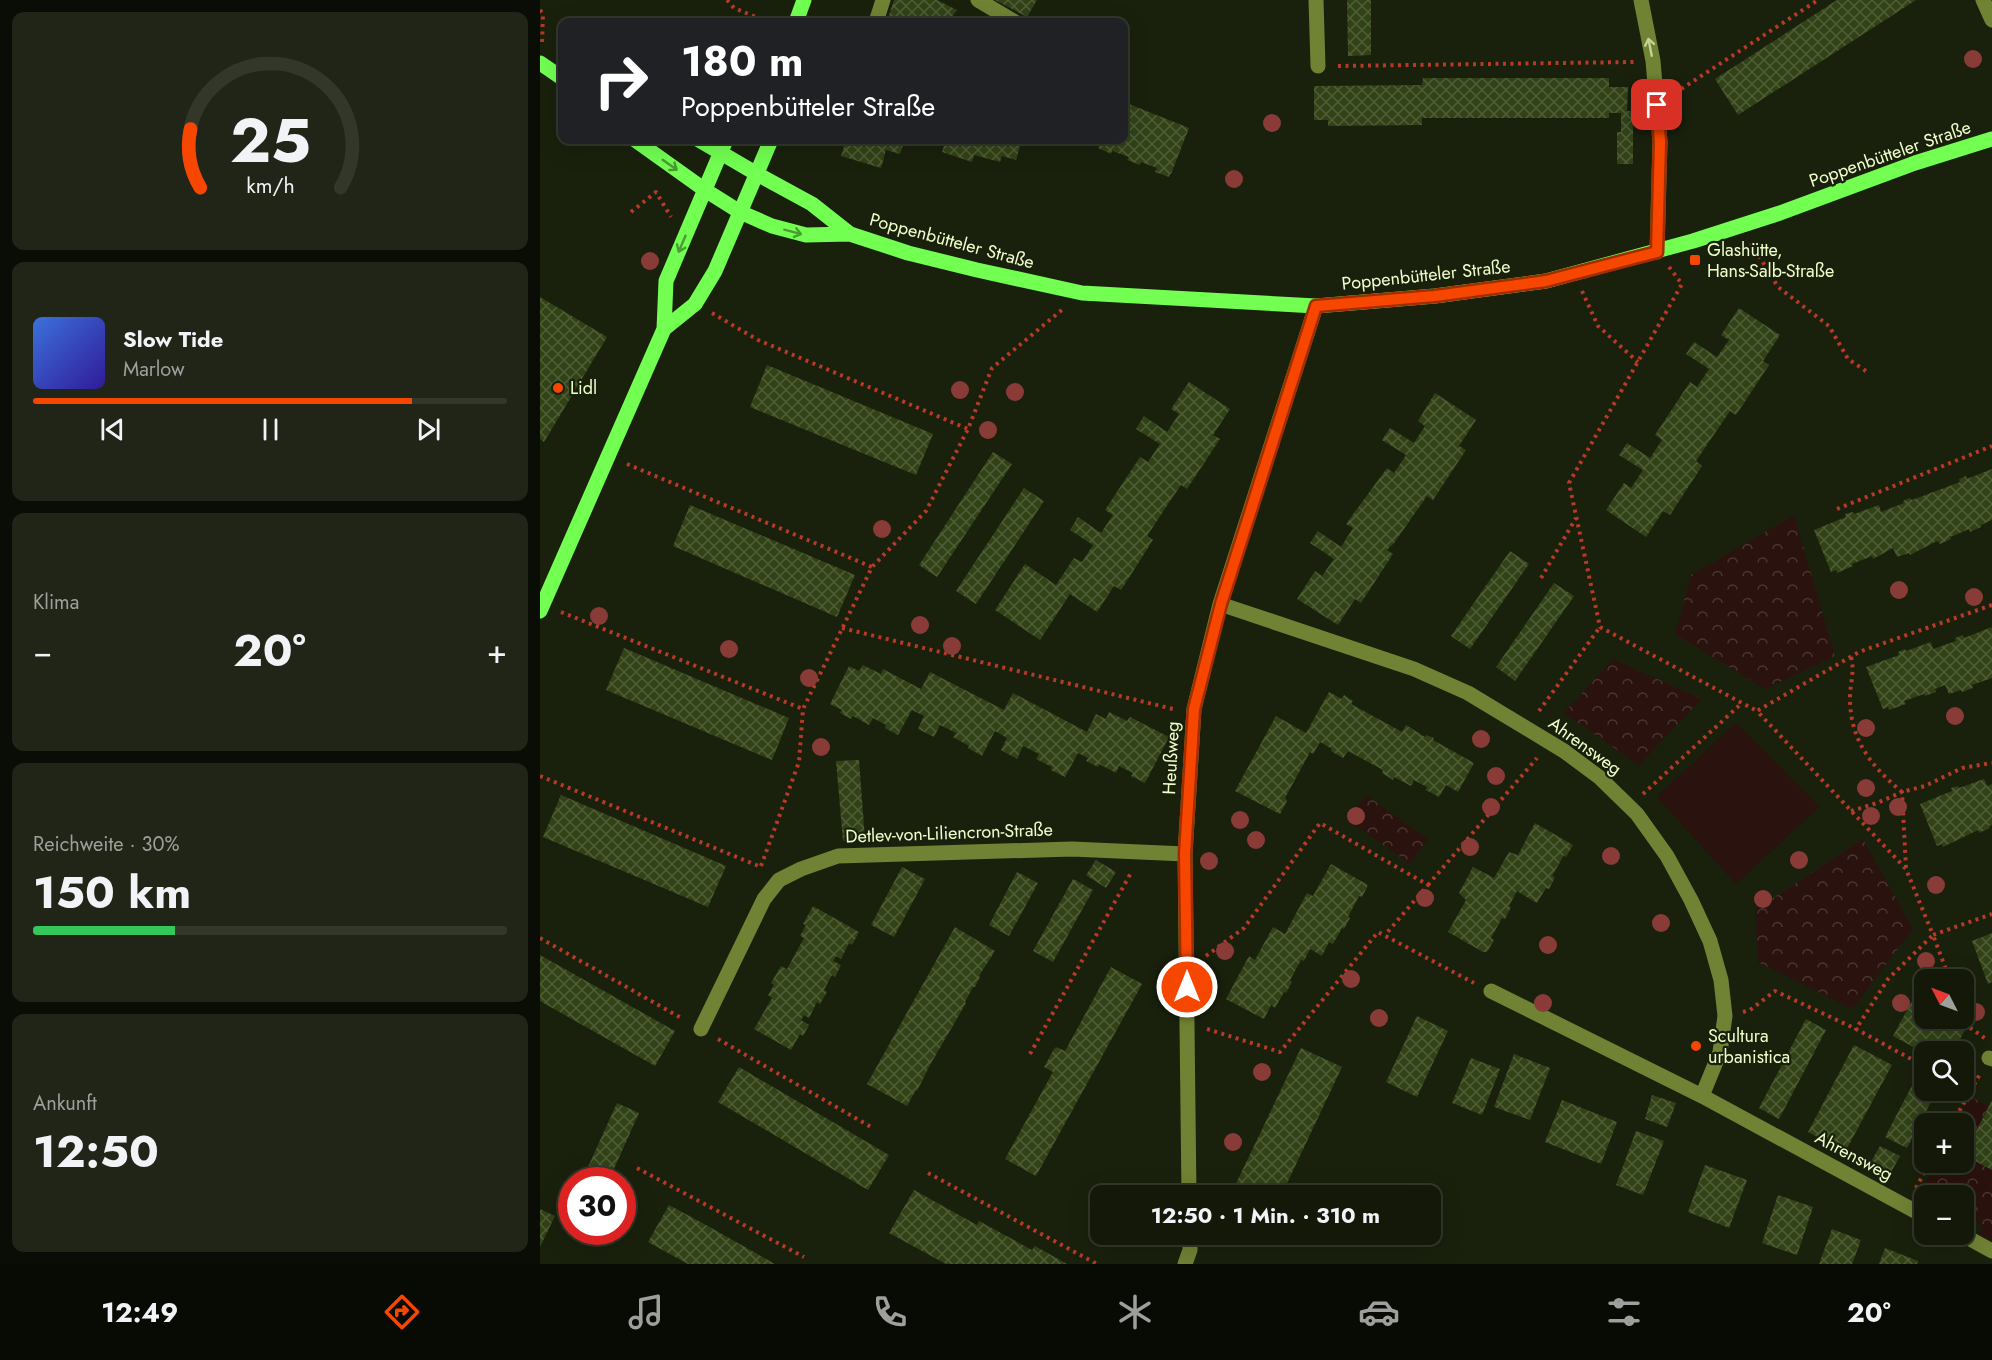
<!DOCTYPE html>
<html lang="de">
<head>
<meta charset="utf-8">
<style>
  :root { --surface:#131809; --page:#202517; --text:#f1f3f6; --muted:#9da09c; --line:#32372a; --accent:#f64600 }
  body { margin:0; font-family:Jost,sans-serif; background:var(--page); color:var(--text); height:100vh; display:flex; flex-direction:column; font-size:22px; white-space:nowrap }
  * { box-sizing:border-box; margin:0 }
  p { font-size:20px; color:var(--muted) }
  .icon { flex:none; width:33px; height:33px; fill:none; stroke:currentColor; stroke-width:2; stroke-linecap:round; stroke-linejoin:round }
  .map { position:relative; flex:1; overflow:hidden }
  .panel { display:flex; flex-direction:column; gap:12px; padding:12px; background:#0a0d05; width:540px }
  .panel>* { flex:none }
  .hud { position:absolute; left:18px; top:18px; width:570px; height:126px; border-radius:12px; box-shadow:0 6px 24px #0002,0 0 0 2px var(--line); background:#202124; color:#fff; overflow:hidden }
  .needle { width:39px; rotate:312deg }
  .tools { position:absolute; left:1374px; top:969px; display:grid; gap:12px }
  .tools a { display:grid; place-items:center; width:60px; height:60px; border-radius:12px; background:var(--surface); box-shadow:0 6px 24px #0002,0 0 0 2px var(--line); font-size:30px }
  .speed { position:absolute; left:18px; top:1167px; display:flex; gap:12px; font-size:30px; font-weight:700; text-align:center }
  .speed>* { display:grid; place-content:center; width:78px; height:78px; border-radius:50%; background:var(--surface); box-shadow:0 6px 24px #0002,0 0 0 2px var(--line); line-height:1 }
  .speed .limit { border:9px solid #d22; background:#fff; color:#111 }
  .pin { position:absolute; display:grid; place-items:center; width:51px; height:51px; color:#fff; margin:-26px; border-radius:12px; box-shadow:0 3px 9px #0006 }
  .me { position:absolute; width:66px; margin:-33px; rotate:0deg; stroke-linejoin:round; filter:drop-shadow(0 0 4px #0008) }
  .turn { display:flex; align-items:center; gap:21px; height:126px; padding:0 24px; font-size:27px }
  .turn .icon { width:78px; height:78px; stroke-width:2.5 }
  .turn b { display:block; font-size:42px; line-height:51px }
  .big { font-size:45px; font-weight:700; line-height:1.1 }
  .panel .widget { flex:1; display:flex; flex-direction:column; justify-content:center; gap:9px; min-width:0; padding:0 21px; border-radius:12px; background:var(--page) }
  .panel .dial { align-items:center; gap:0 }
  .dial svg { height:156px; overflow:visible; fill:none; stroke:var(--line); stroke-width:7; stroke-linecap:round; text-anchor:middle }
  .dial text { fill:var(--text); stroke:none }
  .song { display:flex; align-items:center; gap:18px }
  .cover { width:72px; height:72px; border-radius:9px; background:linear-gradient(135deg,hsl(220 70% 55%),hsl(250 70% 35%)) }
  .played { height:6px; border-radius:3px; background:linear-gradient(90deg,var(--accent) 80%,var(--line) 80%) }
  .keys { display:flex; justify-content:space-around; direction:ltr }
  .heat { display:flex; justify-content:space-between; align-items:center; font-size:33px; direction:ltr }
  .charge { height:9px; border-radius:4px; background:linear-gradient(90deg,#34c759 30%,var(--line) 0) }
  .trip { position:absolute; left:550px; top:1185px; width:351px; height:60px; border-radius:12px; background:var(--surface); box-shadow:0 6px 24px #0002,0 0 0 2px var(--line); font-weight:700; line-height:60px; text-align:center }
  .menu { display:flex; height:96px; justify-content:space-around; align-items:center; background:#080a04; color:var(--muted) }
  .menu .icon { width:42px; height:42px }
  .menu .current { color:var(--accent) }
  .menu b { font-size:27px; color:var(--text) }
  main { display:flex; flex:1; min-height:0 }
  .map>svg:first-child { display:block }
</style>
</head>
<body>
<main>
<section class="panel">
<div class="widget dial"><svg viewBox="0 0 100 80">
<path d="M14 69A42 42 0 1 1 86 69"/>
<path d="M14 69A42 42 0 0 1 9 39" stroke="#f64600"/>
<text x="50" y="56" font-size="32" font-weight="700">25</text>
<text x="50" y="72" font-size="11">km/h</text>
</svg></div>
<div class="widget">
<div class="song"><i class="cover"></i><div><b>Slow Tide</b><p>Marlow</p></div></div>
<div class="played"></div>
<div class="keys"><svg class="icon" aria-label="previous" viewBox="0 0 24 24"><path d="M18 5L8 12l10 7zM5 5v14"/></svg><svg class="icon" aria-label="pause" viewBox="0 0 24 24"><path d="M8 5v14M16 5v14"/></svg><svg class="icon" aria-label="next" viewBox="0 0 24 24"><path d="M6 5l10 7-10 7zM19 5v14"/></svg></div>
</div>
<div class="widget"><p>Klima</p>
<div class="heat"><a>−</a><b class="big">20°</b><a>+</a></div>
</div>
<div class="widget"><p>Reichweite · 30%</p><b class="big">150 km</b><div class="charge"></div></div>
<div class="widget"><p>Ankunft</p><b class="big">12:50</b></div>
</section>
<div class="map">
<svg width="1452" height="1264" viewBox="0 0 1452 1264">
  <defs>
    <pattern id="park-crowns" width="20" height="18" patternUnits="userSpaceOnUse" patternTransform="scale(1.5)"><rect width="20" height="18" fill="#2a130e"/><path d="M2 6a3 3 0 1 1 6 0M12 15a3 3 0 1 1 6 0" fill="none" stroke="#493630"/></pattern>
    <pattern id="building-cross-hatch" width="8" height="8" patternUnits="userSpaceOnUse" patternTransform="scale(1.5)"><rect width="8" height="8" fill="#314217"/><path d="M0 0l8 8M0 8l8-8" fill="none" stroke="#4f5e37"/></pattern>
  </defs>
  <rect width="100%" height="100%" fill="#19200c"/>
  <path fill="#2a130e" d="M1196,722l83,85 -83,77 -79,-87z"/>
  <path fill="url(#park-crowns)" d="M1254,515l41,141 -70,33 -90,-55 16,-59z
    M1073,659l89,40 -63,66 -75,-52z
    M826,795l62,44 -18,25 -62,-44z
    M1323,839l50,90 -61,80 -94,-47 -3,-52z
    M1430,1097l19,9 -25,49v-31l-7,-1z
    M1424,1155l28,15v71l-13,-7 4,-8 -19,-10v-20h-40l-4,-2 16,-31 28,-1z"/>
  <path fill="url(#building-cross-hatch)" d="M354,0h43l20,10 -9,12h-58l-2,-4z
    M455,0h42l-10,17z
    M807,0h24v55l-23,1z
    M1297,0h79l-178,115 -23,-36z
    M883,78h186v9h19l-1,24h6v53h-16v-32h4v-19h-12v5h-187v7l-94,1v-6h-14v-34l108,-1z
    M584,102l65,26 -18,46h-1l-1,3 -14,-5 2,-4 -16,-6 -1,3 -13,-5 2,-3 -17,-6 -1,3 -13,-6 1,-3 -15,-5h40z
    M306,140h59l-5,14 -14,-4 -5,18 -40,-12z
    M406,140h76l-6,20 -14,-4 -2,6 -26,-7 -2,7 -30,-10z
    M0,297l67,40 -63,105 -4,-3z
    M1199,308l41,27 -17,26 6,4 -33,50 -6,-4 -34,50 6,5 -32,49 -7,-4 -17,26 -40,-27 18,-27 7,5 12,-18 -24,-15 8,-12 23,15 12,-18 -7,-5 35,-53 7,5 12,-18 -23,-15 8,-12 23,15 12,-17 -8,-5z
    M227,365l166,69 -17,41 -166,-68z
    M649,382l41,27 -17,26 7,4 -33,50 -6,-4 -17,25 -17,26 6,4 -32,50 -7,-4 -17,26 -27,-18 -30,46 -45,-30 30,-46 31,21 18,-27 8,4 11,-17 -23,-15 8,-13 23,16 12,-18 -8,-5 35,-53 8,5 12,-18 -24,-15 8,-13 23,16 12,-18 -8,-5z
    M895,393l41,27 -17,26 7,4 -33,50 -6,-4 -33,47 -7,7 6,4 -32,49 -6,-4 -17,26 -41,-26 18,-28 7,5 12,-17 -24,-16 8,-12 23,16 12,-19 -7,-4 41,-56 7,5 12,-18 -24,-15 8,-12 24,15 11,-17 -7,-5z
    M453,452l19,12 -75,113 -18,-12z
    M1452,469v51l-11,5v2l-11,5 -1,-3 -16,7 -3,1 1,2 -11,5 -2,-3 -3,1 -25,13 -1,-2 -12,4 -4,-9 -20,11 -1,-3 -20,8 1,2 -16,7 -1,-3 -5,2 -17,-42 32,-13 -1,-3 8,-2 1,2 25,-9 2,7 23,-9 -1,-2 7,-3 2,2 48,-18 -1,-3 7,-3 1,3z
    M484,488l20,13 -68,103 -20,-13z
    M150,505l165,70 -18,42 -164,-71z
    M970,551l19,13 -59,85 -19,-13z
    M1014,583l20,13 -59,85 -19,-14z
    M1452,627v51l-20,7 1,3 -11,4 -1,-2 -12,4 -4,-9 -10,4 1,3 -11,4 -1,-2 -20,7 2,3 -17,6 -1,-3 -5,2 -17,-42 33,-12 -1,-3 7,-3 1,2 25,-9 2,7 23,-8 -1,-3 8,-3 1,3z
    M84,648l165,70 -17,42 -166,-70z
    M323,665l18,9 2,-5 38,20 9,-17 74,38 9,-17 74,39 9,-18 10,5 3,-7 18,9 3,-4 39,20 -24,46 -14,-7 2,-3 -14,-7 -3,7 -17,-9 -1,3 -12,-6 2,-3 -10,-5 -13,24 -14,-7 1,-3 -16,-8 3,-5 -16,-8 -6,13 -16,-9 6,-12 -12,-7 -13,25 -14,-8 1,-2 -16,-9 3,-4 -16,-8 -6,12 -16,-8 6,-13 -12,-6 -14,25 -13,-7 1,-3 -13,-7 -4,7 -16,-9 -2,3 -11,-6 2,-3 -12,-6 19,-38 10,5z
    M789,692l13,7 2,-4 9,6 -2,3 51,28 4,-7 19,12 1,-2 8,3 -1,2 41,23 -16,29 -12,-7 -7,12 -13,-7 1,-3 -13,-7 -3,6 -17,-9 -1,3 -11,-7 1,-3 -35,-19 -5,7 -12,-7 1,-2 -12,-7 -7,12 -3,-2 -25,46 2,3 -7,13 -45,-23 41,-75 30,17z
    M319,760l6,79 -22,2 -7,-80z
    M1444,779l3,7 5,-2v41l-3,1 1,2 -11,5 -1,-3 -35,17 -1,-3 -5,2 -17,-42 32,-13 -1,-3 7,-2 1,2z
    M21,795l165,71 -18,41 -165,-70z
    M995,823l38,22 -7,12 -2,-2 -12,21 3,1 -6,12 -3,-1 -9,15 -20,-12 -8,15 2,1 -6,12 -3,-1 -11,20 3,2 -7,12h-4l-35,-20 18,-32 -7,-7 14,-26 21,11 15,-26 9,3z
    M556,860l20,12 -10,16 -20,-13z
    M791,864l37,21 -6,12 -3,-1 -11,21 2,1 -6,11 -2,-1 -9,16 -4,-2 -7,14 -12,-7 -6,12 -3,-1 -11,20 2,2 -6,11 -2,-1 -9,16 -4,-3 -7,14 -38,-20 23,-43 6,4 18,-33 12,7 22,-41 6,3z
    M362,867l23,12 -31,58 -23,-12z
    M477,872l21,11 -29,53 -20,-11z
    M533,879l20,11 -40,72 -20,-11z
    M273,906l46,26 -7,13 -3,-2 -8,16 -5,-3 -3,5 8,4 -6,12 -3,-2 -8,15 3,2 -7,12 -3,-2 -8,16 -5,-3 -3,5 8,5 -6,11 -3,-2 -9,16 -37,-21 18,-31 -4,-3 6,-10 -3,-2 10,-17 6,3 17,-31 -4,-2 6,-11 -3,-1z
    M415,927l40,24 -16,25 1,1 -5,10h-2l-8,15 1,1 -36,62 -13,26 -1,-1 -9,16 -40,-22z
    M1452,933v49l-4,2 -16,-43z
    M0,955l135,76 -20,35 -115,-65z
    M571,967l31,17 -106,192 -31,-17 48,-87 -9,-5 10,-18 2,-2 9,4z
    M1373,999l11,7v12h25l17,10 -13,24 -29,1 -31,-17z
    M877,1016l31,15 -31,66 -31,-15z
    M1266,1019l20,11 -47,89 -20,-11z
    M1314,1045l38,20 -47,87 -37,-20z
    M761,1048l41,19 -26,55 -35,74h-51z
    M974,1054l36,14 -20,52 -36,-13z
    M931,1058l29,11 -18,46 -30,-12z
    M199,1067l150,88 -21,35 -150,-88z
    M1376,1078l8,4v8h13l-30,58 -22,-11z
    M1112,1095l24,8 -9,24 -22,-8z
    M1022,1100l55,22 -16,42 -56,-22z
    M1452,1100v70l-28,-15z
    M77,1103l22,10 -30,67h-27z
    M1096,1131l28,10 -21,54 -27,-10z
    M1340,1146l20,10 -11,20 -20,-11z
    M1165,1165l42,15 -18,48 -41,-16z
    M374,1190l63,35 2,-4 53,29 3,-4 32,18h-121l-57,-31z
    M1238,1195l35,12 -16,48 -35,-12z
    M32,1204v27l-10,-5z
    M129,1205l37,20 69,39h-87l-40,-22z
    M0,1209l15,7 -15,31z
    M1292,1229l29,11 -9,24h-33z
    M1345,1248l33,13 -1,3h-38z"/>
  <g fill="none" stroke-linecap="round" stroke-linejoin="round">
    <path stroke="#b73927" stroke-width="4" stroke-dasharray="3 4.5" stroke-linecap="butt" d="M187,0l7,8 34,14
      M0,10l3,4 -1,30
      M798,66l296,-4
      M1135,93l143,-93
      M91,212l25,-20 15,25
      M1211,243l27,44 51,39 19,33 21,14
      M1129,267l13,17 -113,199 31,144 157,84
      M1042,291l16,35 40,36
      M172,313l46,27 210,89
      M87,464l245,103
      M1297,509l155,-63
      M1001,578l35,-60
      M1452,605l-133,47 -102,59 149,158 27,66 59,-21
      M21,612l242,97
      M302,628l331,81
      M1311,657c4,15 -1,26 -1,41 0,42 21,68 52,94l23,-6 37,-18 30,-5
      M999,711l61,-84
      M0,776l221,91
      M1103,794l99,-91
      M1311,811l26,-8 25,-11 4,76
      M221,866l38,-104 4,-53 69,-142 54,-56 42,-82 24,-61 71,-59
      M888,885l109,-127
      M0,938l143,81
      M666,956l38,-28 76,-105 108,62 -43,50
      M1203,1012l7,-2 25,-19 81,38
      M1424,1014l5,13 17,12
      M667,1029l73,23 98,-120 96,51
      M178,1039l153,88
      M490,1054l102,-183
      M1384,1066l-68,-37 32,-50 45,-44 17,45
      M1424,1087l6,4
      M1412,1124l28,-50
      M97,1168l167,89
      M388,1173l169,91
      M1376,1188l14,-26"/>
    <path stroke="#708234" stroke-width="15" d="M438,0l37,22
      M776,0l2,66
      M1101,0l12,61 7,81 -3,110
      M1443,0l9,20
      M336,22l7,-22
      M680,604l194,65 54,24 96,58 35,26 38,37 30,42 24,44 19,41 11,39 4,36 -5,36 -18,44
      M951,991l211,105 222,120
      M161,1029l63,-130 15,-19 22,-11 37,-13 234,-7 113,5
      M1449,1058l3,1
      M649,1196l-4,-342 9,-145 26,-105 96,-298
      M1421,1234l31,17
      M645,1264l5,-14v-16"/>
    <path stroke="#72ff52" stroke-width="15" d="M256,22l8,-22
      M0,63l22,15
      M95,140l70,50 35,22 32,14 34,9 44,-1 58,19 69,17 105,23 234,13 119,-10 111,-15 147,-40 87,-28 135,-50 77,-24
      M159,140l58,34 55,30 38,30
      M124,329l31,-25 20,-33 56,-131
      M0,611l124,-282 2,-48 60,-141"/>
  </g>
  <g fill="#893b37">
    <circle cx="1433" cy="59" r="9"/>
    <circle cx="732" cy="123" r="9"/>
    <circle cx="694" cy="179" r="9"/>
    <circle cx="110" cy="261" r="9"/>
    <circle cx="420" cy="390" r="9"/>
    <circle cx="475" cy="392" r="9"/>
    <circle cx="448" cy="430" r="9"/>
    <circle cx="342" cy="529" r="9"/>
    <circle cx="1359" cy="590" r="9"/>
    <circle cx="1434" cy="597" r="9"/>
    <circle cx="59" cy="616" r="9"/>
    <circle cx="380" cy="625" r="9"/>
    <circle cx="412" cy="646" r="9"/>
    <circle cx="189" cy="649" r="9"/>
    <circle cx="269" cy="678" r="9"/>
    <circle cx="1415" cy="716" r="9"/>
    <circle cx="1326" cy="728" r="9"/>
    <circle cx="941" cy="739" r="9"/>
    <circle cx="281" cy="747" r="9"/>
    <circle cx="956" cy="776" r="9"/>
    <circle cx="1326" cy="788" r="9"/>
    <circle cx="951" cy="807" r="9"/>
    <circle cx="1358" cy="807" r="9"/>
    <circle cx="816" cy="816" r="9"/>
    <circle cx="1331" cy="816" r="9"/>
    <circle cx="700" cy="820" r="9"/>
    <circle cx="716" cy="840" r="9"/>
    <circle cx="930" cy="847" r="9"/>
    <circle cx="1071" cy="856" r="9"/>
    <circle cx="1259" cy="860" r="9"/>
    <circle cx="669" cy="861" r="9"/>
    <circle cx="1396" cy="885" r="9"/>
    <circle cx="885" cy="898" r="9"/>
    <circle cx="1223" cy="899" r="9"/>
    <circle cx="1121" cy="923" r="9"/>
    <circle cx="1008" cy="945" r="9"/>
    <circle cx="685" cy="951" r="9"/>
    <circle cx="1386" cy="961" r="9"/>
    <circle cx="811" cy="979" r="9"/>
    <circle cx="1003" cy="1003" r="9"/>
    <circle cx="1361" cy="1003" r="9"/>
    <circle cx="1436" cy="1012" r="9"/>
    <circle cx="839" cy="1018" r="9"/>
    <circle cx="722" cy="1072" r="9"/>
    <circle cx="693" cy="1142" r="9"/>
  </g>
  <defs><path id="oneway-shaft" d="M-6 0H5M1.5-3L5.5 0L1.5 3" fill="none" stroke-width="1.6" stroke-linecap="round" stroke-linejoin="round" transform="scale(1.5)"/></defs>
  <use stroke="#c3d396" href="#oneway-shaft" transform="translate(1110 47) rotate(-101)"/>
  <g stroke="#4a9b32">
    <use href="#oneway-shaft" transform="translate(130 165) rotate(35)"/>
    <use href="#oneway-shaft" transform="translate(253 232) rotate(15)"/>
    <use href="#oneway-shaft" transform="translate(142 244) rotate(113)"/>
  </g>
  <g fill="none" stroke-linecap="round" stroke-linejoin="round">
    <defs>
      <path id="route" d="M647,987l-2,-133 9,-145 27,-105 95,-298 119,-10 111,-15 111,-29 3,-110 -3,-37"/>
    </defs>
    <use href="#route" stroke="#a02e00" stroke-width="15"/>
    <use href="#route" stroke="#f64600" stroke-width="10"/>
  </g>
  <g fill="#f64600" stroke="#19200c" stroke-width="2">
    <rect x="1149" y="254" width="12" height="12" rx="3"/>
    <circle cx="18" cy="388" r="6"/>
    <circle cx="1156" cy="1046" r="6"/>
  </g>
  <g text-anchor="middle" stroke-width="4.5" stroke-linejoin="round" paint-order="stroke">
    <g font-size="18" fill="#efffcb" stroke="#19200c">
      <text transform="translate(1350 154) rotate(-19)" y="6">Poppenbütteler Straße</text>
      <text transform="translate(412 241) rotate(15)" y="6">Poppenbütteler Straße</text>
      <text transform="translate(886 275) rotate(-6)" y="6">Poppenbütteler Straße</text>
      <text transform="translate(1045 746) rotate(36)" y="6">Ahrensweg</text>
      <text transform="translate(631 758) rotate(-87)" y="6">Heußweg</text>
      <text transform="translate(409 833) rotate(-2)" y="6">Detlev-von-Liliencron-Straße</text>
      <text transform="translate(1314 1156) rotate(28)" y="6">Ahrensweg</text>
    </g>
    <g font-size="18" fill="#efffcb" stroke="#19200c" text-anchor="start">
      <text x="1167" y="256">Glashütte,<tspan x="1167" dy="21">Hans-Salb-Straße</tspan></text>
      <text x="30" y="394">Lidl</text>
      <text x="1168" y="1042">Scultura<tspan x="1168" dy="21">urbanistica</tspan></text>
    </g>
  </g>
</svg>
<div class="tools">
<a><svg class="needle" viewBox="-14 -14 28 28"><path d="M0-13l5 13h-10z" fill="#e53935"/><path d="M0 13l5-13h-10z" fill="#9da09c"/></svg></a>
<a><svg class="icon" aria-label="search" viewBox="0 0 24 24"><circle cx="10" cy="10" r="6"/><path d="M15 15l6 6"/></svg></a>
<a>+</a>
<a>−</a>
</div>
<div class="speed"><div class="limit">30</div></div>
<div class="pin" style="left:1117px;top:105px;background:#d93025"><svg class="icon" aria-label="arrive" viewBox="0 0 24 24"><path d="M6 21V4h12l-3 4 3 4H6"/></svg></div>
<svg class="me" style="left:647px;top:987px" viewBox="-20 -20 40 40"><circle r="17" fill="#f64600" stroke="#fff" stroke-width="3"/><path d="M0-11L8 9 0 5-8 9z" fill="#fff"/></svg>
<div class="trip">12:50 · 1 Min. · 310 m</div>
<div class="hud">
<div class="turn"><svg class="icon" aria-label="right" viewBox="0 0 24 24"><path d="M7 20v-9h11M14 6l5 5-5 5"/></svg><div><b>180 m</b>Poppenbütteler Straße</div></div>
</div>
</div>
</main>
<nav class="menu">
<b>12:49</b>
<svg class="icon current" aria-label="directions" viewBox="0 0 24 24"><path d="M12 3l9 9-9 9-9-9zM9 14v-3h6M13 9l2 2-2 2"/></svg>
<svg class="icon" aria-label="music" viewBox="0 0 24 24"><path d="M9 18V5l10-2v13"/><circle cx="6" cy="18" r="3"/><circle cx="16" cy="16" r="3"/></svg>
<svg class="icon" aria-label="phone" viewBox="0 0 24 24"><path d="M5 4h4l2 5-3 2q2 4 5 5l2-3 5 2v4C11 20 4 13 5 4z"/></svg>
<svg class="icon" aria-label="climate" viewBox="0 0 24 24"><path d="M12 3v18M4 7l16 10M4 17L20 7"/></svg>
<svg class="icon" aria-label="car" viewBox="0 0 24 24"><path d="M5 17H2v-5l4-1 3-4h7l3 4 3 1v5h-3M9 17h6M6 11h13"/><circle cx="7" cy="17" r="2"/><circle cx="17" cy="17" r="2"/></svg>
<svg class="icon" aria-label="filters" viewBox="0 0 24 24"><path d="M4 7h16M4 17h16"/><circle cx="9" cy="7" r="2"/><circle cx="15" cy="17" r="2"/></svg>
<b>20°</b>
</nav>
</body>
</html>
